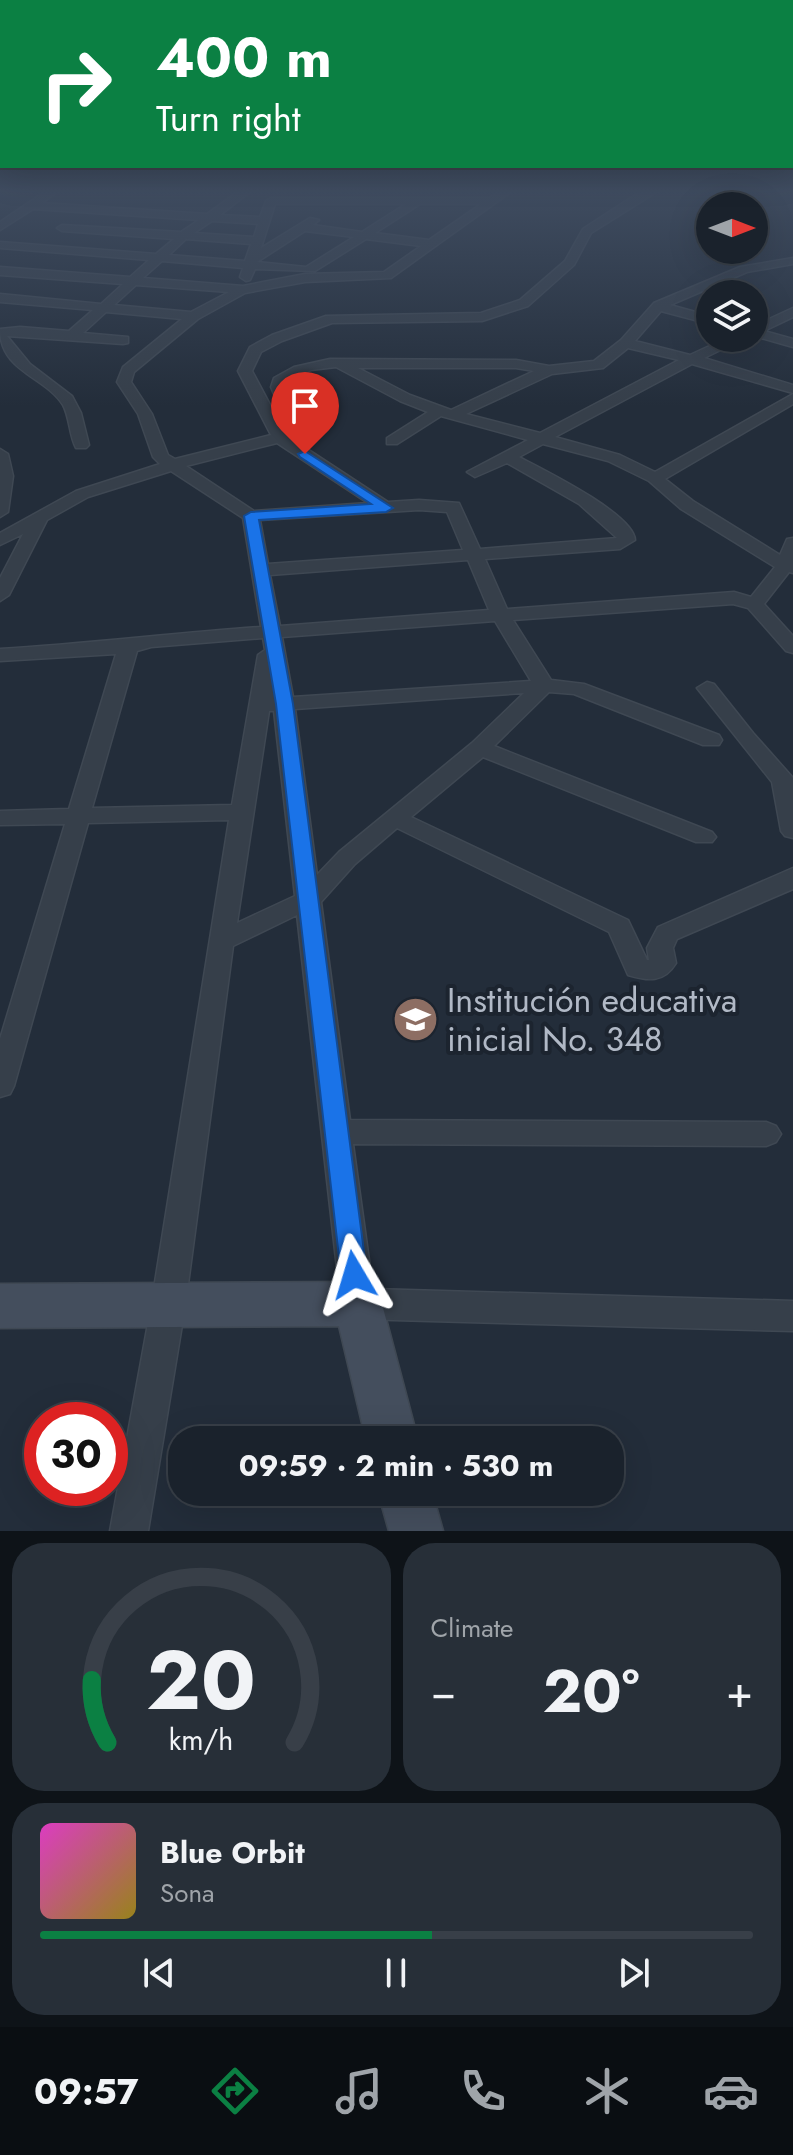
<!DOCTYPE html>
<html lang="en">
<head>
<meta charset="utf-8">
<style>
  :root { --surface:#1a222c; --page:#272f38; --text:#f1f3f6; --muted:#9fa4a9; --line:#383f48; --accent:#0b8043 }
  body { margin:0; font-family:Jost,sans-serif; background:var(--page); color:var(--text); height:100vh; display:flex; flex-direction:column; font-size:30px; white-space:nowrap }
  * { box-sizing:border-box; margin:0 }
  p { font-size:26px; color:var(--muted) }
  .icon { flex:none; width:44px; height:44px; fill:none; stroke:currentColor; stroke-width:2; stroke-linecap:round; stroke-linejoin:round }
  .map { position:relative; height:1531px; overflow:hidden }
  .details { display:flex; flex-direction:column; gap:12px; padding:12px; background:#0e1318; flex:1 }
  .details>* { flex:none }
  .top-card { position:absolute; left:0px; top:0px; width:794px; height:168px; box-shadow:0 8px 32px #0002,0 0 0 2px var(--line); background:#0b8043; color:#fff; overflow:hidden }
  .needle { width:52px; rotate:90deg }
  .controls { position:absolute; left:696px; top:192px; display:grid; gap:16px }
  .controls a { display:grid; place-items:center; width:72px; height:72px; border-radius:50%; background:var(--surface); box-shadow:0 8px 32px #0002,0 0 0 2px var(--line); font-size:40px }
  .speed { position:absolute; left:24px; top:1402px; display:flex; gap:16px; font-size:40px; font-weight:700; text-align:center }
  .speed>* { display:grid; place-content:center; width:104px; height:104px; border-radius:50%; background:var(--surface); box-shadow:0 8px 32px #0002,0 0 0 2px var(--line); line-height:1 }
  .speed .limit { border:12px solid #d22; background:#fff; color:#111 }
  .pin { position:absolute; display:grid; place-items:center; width:68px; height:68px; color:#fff; margin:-82px -34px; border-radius:50% 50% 50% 0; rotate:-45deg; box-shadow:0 0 8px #0007 }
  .pin .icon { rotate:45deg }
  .me { position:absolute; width:88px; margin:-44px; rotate:353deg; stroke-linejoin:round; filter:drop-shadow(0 0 6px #0008) }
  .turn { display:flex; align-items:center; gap:28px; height:168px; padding:0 24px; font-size:36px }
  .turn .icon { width:104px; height:104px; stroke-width:2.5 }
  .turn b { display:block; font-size:56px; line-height:68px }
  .big { font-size:60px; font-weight:700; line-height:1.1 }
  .details .tile { flex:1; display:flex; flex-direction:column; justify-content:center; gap:12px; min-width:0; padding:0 28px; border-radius:32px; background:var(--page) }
  .details .dial { align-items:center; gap:0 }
  .dial svg { height:208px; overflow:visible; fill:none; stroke:var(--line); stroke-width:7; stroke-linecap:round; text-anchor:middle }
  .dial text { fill:var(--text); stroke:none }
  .song { display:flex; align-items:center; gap:24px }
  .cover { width:96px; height:96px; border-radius:12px; background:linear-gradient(135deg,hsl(310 70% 55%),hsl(50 70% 35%)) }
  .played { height:8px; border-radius:4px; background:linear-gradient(90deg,var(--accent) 55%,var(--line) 55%) }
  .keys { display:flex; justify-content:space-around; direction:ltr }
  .heat { display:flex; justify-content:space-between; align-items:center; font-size:44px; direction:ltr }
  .details .tiles { flex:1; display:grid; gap:12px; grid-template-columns:1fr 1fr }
  .tile:last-child { grid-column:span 2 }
  .trip { position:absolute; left:168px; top:1426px; width:456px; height:80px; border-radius:32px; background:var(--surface); box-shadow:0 8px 32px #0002,0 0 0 2px var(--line); font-weight:700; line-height:80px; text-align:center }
  .tabs { display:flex; height:128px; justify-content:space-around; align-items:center; background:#0a0e12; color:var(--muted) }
  .tabs .icon { width:56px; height:56px }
  .tabs .on { color:var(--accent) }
  .tabs b { font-size:36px; color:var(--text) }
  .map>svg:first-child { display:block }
</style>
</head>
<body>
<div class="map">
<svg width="793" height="1531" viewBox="0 0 793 1531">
  <rect width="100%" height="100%" fill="#232d3a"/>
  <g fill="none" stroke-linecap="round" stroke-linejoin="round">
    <defs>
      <path id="street" d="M46,191h12l-16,12 165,11 32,-23h12l-31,24 40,2 6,-16 5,-3h219l10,-7h12l-121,87 -86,4 -60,11 -47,26 -64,53 -3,10 21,32 16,41 7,4 96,-24 -33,-64 12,-24 22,-12 54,-19 155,-3 39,-13 45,-39 18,-32 52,-34 23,-4 -67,42 -17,32 -46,41 -46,15 -150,2 -50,18 -21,11 -9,19 31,58 2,-8 -14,-34 3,-9 20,-11 36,-8 186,1 33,6 45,-5 27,-21 33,-37 86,-36 53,-9v6l-46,8 -77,33 40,11v8l-49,-13 -26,30 55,14 37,-17h18l-41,20 89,27v8l-101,-29 -137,73 65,18 35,17 138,-78v10l-128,75 28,22 87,54 7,-16 6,-1v35l-4,-1 -25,32 29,32v17l-7,-2 -38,-43 -15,-4 -220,16 38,60 33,4 135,51 3,5 -3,5h-16l-129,-51 -25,-2 -55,54 218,86 4,5 -4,5h-16l-213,-85 -72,60 217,103 19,40h2l-2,-12 11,-21 135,-59v21l-116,50 -4,9 3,15c-12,20 -28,18 -48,12l-19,-43 -212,-104 -42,36 -34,38 29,218 416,2 10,4 5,8 -5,8 -10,4 -413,-2 20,145 420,12v30l-435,-12 -12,-4 -5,-11 -44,-389 -64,31 -48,361 -37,224h-38l41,-224 78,-487 -141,3 -74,263 -4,8 -10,3v-58l65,-215 -65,1v-14l69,-2 47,-155 -116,7v-12c88,-5 173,-16 261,-22l-18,-109 -72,-47 -83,26 -41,23 -38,75 -9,6v-23l23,-44 -23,11v-12l76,-42 84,-27 -7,-7 -15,-43 -21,-32 6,-15 59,-48 -76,-7 -23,21 45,4v6l-5,1 -116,-8 23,28 42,32 9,17 8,32 -3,3h-10c-7,-13 -6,-30 -13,-43 -18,-29 -63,-33 -63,-76l20,-2 49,4 24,-21 -93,-8v-8l101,10 22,-20 -123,-9v-8l130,10 19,-17 -149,-12v-6l156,12 18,-15 -112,-8 -5,-3 5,-3 119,7 18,-12 -166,-11 -33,21v-8zM275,204h131l-44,28 -49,-7 6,-5 -9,-2 -49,30zM420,204h61l-52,36 -54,-7zM212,221l46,3 -4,13 -60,-4zM305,231l49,6 -48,30 -49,-5zM186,239l65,5 -6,17 -76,-6zM366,239l55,7 -37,26 -79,2 -62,12 -100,-8 19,-17 81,7 -3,9 6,4 4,-1 5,-11 60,2zM136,285l93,7 -38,20 -77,-7zM628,348l51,12 -139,73 -74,-19 86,-40 51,-6zM336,367l64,34 28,11 -41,26v6h10l44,-28 87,24 -61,32 8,5 32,-14 72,41 38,34 -137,11 -21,-46 -40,-3 -31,2 -96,-63 6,-4 1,-14 -13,-38 25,-13zM358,368h158l18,3 -83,39 -41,-15zM277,443l91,60 -114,8 -68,-45zM543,444l65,17 41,20 32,28 94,58 -24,30 -17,-5 -227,17 -22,-50 135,-10 15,-9c-1,-26 -93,-71 -116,-83zM419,510l28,2 16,38 -195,14 -8,-44zM468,560l21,50 -209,16 -10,-51zM495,621l36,60 -238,16 -11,-60zM263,638l2,12 -7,5 -26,150 -140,3 45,-157 14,-4zM524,693l-52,50 -133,109 -22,23 -22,-166zM269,711h5l21,185 -58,27z
        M793,308v9l-29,14 29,8v8l-39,-11v-10z
        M0,449l8,5 5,22 -5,36 -8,5z
        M707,682l7,2 39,49 40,45v60l-8,-2 -4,-5 -9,-49 -75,-94z"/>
      <path id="secondary" d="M358,1282l17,7 7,15 36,136h-52l-27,-114 -339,2v-44z
        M378,1492h54l11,39h-54z"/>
    </defs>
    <use href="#street" stroke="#3f4853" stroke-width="3"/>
    <use href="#secondary" stroke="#3f4853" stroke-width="3"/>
    <use href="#street" fill="#363f4a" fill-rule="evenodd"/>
    <use href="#secondary" fill="#444e5d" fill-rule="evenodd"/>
  </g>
  <linearGradient id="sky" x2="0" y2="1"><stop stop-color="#131920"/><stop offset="0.47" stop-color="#3f4c60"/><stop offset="1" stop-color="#3f4c60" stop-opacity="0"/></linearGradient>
  <rect width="793" height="406" fill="url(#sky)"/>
  <path fill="#1a73e8" stroke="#114b97" stroke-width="2" d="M305,451l88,57 -7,4 -127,8 34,184 74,571 -3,8 -10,4 -10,-4 -3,-8 -65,-571 -32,-188 7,-4 120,-8 -71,-47 -2,-3z"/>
  <defs>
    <symbol id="school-disc" viewBox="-11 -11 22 22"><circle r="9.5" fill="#8d6e63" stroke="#1c242f"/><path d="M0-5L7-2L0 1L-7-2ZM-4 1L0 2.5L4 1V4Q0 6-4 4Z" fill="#fff"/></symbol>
  </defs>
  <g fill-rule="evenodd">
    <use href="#school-disc" x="390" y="994" width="51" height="51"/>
  </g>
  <g text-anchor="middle" stroke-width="8" stroke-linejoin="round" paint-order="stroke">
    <g font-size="34" fill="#b1b9c6" stroke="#1c242f" text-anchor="start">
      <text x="447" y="1012">Institución educativa<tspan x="447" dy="39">inicial No. 348</tspan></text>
    </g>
  </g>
</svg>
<div class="controls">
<a><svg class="needle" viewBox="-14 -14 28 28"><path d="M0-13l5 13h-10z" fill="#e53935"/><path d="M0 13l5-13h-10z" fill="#9fa4a9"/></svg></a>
<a><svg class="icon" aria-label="layers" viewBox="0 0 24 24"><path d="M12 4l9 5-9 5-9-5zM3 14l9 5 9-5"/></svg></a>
</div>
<div class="speed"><div class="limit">30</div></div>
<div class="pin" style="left:305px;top:454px;background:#d93025"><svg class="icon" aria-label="arrive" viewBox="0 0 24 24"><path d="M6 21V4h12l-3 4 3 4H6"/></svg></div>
<svg class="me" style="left:354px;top:1275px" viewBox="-20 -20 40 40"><path d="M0-17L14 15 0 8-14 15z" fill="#1a73e8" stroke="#fff" stroke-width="4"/></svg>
<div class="trip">09:59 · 2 min · 530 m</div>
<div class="top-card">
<div class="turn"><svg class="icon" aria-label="right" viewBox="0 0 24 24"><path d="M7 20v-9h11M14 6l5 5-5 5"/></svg><div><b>400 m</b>Turn right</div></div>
</div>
</div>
<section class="details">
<div class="tiles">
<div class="tile dial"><svg viewBox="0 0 100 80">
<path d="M14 69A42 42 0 1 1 86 69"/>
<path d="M14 69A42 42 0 0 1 8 45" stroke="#0b8043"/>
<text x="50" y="56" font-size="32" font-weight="700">20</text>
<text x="50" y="72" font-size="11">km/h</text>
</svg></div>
<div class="tile"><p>Climate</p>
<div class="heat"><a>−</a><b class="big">20°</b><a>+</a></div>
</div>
<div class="tile">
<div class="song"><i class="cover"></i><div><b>Blue Orbit</b><p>Sona</p></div></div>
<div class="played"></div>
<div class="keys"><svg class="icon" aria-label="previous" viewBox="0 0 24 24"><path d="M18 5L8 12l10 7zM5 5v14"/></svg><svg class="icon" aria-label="pause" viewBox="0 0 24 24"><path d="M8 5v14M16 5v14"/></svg><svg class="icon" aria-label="next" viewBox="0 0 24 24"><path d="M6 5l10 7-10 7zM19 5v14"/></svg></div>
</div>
</div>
</section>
<nav class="tabs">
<b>09:57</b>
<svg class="icon on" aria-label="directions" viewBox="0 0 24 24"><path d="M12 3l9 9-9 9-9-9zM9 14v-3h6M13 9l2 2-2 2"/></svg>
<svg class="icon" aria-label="music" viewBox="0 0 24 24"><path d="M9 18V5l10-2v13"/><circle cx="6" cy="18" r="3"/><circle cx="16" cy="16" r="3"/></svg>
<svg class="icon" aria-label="phone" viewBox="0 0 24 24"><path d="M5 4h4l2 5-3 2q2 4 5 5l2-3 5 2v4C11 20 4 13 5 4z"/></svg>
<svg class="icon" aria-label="climate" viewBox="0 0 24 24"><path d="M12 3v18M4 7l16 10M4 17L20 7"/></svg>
<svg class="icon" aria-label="car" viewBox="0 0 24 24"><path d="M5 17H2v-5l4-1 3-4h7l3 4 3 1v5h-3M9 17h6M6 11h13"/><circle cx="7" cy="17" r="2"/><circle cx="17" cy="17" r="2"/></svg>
</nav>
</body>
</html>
